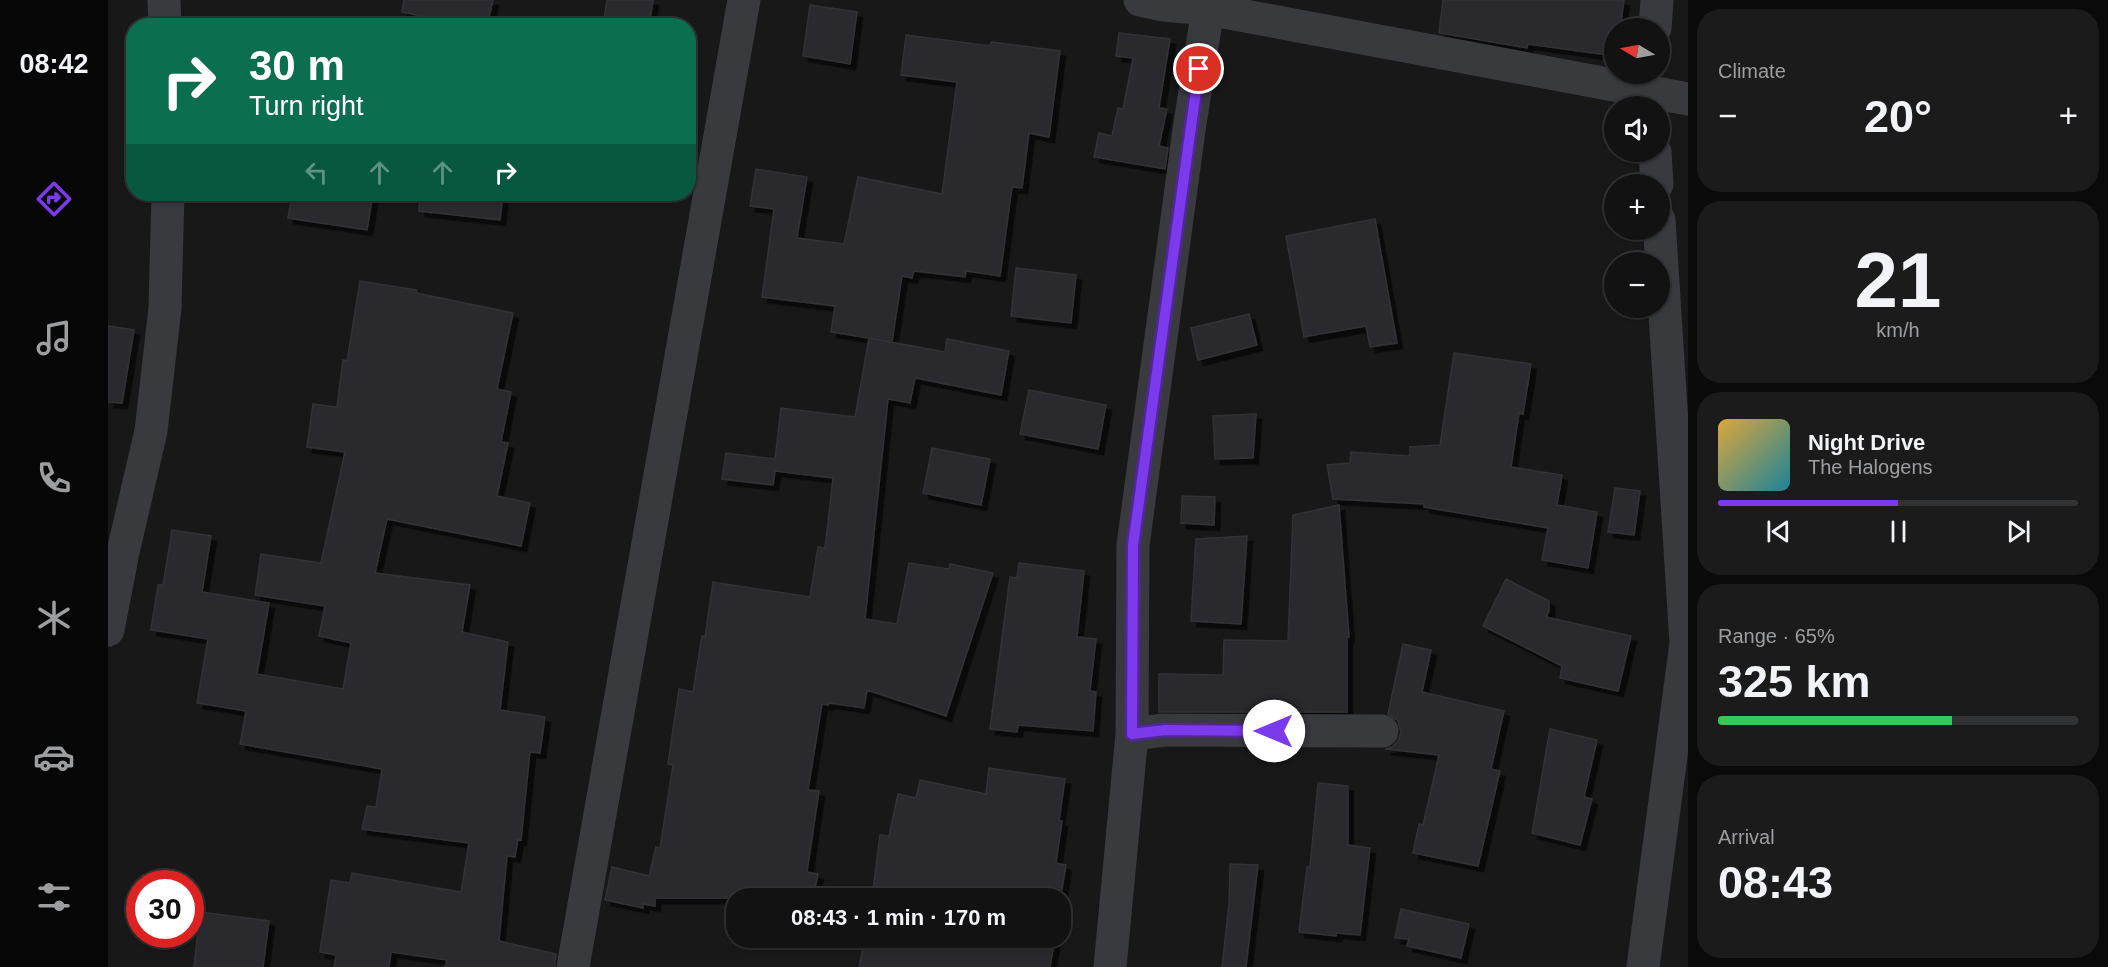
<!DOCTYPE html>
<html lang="en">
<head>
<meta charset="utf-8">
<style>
  :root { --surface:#121213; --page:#1b1b1c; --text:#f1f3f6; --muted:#9c9ea0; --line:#313233; --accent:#7c3aed }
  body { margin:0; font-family:Helvetica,sans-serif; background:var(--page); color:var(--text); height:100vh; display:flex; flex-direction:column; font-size:22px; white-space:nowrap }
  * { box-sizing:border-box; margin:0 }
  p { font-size:20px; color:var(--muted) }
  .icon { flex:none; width:33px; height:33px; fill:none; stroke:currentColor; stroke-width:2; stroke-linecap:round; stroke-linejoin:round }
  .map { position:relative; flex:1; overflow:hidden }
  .sheet { display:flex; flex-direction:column; gap:9px; padding:9px; background:#0a0a0a; width:420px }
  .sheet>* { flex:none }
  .banner { position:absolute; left:18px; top:18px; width:570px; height:183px; border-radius:24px; box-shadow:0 2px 4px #0004,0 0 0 2px var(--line); background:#0b6e4f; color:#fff; overflow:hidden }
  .needle { width:39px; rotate:280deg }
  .tools { position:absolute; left:1496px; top:18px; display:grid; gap:12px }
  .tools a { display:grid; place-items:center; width:66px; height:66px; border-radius:50%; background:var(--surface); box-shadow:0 2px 4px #0004,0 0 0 2px var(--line); font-size:30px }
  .speed { position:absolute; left:18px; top:870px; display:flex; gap:12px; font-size:30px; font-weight:700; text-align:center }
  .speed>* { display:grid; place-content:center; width:78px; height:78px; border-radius:50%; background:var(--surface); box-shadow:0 2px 4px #0004,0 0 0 2px var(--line); line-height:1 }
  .speed .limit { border:9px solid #d22; background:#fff; color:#111 }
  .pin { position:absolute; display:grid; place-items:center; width:51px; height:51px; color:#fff; margin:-26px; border:3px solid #fff; border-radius:50%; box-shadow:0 2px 6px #0007 }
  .me { position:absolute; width:66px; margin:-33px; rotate:270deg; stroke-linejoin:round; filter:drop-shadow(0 0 4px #0008) }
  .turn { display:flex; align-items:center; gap:21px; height:126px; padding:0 24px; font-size:27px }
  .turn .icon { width:78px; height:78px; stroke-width:2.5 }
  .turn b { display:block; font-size:42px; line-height:51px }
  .lanes { display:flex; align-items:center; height:57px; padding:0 24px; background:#0003; justify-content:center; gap:30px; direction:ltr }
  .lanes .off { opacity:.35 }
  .big { font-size:45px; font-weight:600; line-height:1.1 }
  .sheet .card { flex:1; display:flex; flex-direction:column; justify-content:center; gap:9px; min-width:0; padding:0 21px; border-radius:24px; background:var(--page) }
  .sheet .dial { align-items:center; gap:0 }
  .dial b { font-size:78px; line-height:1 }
  .song { display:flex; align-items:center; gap:18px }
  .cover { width:72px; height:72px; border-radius:9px; background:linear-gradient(135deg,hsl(40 70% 55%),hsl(190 70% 35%)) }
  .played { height:6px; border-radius:3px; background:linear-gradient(90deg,var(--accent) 50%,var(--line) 50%) }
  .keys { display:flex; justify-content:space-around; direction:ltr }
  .heat { display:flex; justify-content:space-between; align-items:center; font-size:33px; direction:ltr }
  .charge { height:9px; border-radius:4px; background:linear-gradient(90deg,#34c759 65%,var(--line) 0) }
  .trip { position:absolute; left:618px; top:888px; width:345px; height:60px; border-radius:24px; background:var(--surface); box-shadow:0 2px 4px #0004,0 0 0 2px var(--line); font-weight:600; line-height:60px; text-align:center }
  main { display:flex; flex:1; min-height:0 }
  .tab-bar { display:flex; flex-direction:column; width:108px; justify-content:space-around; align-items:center; background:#070708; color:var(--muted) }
  .tab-bar .icon { width:42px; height:42px }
  .tab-bar .on { color:var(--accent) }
  .tab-bar b { font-size:27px; color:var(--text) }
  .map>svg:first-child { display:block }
</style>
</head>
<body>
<main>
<nav class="tab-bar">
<b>08:42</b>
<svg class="icon on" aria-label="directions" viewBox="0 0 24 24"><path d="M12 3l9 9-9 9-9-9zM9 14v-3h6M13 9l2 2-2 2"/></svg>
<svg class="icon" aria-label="music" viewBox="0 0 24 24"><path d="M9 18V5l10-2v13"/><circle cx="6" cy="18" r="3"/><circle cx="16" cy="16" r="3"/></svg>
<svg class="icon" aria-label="phone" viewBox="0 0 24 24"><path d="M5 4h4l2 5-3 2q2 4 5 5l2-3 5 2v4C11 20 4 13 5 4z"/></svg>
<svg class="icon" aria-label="climate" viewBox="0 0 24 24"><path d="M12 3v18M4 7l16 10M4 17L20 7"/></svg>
<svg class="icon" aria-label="car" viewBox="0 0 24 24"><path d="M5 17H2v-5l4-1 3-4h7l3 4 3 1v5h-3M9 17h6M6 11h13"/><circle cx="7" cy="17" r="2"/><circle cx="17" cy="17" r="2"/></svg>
<svg class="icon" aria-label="filters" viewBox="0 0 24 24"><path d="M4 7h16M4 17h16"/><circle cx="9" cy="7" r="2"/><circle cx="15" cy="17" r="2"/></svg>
</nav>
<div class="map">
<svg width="1580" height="967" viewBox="0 0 1580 967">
  <defs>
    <filter id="shadow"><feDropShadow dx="5.5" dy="5.5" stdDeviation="0" flood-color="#0009"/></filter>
  </defs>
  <rect width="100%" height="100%" fill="#181819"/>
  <path fill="#2b2b2d" stroke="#323235" stroke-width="1.5" filter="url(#shadow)" d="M296,0h89l-6,26h-18l-67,-14z
    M499,0h46l-4,26h-46z
    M1335,0h181l-4,28h-6v28l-86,-12 -1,4 -88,-15z
    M702,5l47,7 -7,52 -47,-8z
    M1011,33l51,6 -11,69 8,1 -8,37 9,2 -3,21 -71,-12 5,-24 13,3 6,-28 5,1 10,-51 -17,-2z
    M798,35l84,11 1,-4 69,9 -11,86 -20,-4 -7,55 -10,-1 -12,89 -34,-5 -1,6 -51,-6 -2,7 -10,-2 -10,66 -61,-10 4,-26 -73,-9 12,-88 -24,-3 6,-37 51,8 -10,61 47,6 14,-67 84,17 15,-112 -56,-7z
    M184,194h81l-6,36 -79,-12z
    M312,194h83l-3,26 -81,-9z
    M1267,219l22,124 -27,4 -4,-21 -62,11 -18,-101z
    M908,268l60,7 -5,48 -60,-7z
    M252,281l57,9 -1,3 97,20 -16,76 14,3 -10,50 7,1 -11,53 33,7 -9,43 -134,-27 -12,54 95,12 -8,47 46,10 -8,68 45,7 -5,36 -10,-1 -9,88 -3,-1 -3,18 -8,-1 -8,85 57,13 -1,13h-110l2,-7 -56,-8 -2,15h-55l2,-12 -16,-3 11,-72 19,3 2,-10 109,19 8,-49 -107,-14 5,-23 9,1 6,-38 -142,-25 6,-33 -49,-8 11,-64 -57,-9 7,-45h5l9,-55 39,6 -9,56 67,11 -12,71 86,15 8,-46 -32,-7 6,-30 -70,-11 6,-41 60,9 24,-111 -38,-5 6,-43 24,3 6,-47 4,1z
    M1141,314l8,31 -59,15 -7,-32z
    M0,326l26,4 -12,73 -14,-1z
    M761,338l76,14 2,-13 62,12 -8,44 -86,-17 -5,25 -22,-4 -23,220 32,5 12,-61 40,6 1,-5 43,9 -47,143 -79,-26 -3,18 -35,-5 -1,2 -6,-1 -14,86 11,1 -12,81 11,2 -5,24h-158v8l-12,-2v4l-38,-8 7,-33 37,9 7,-29 4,1 13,-83 -5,-1 11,-75 14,3 9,-56 3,1 8,-55 97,15 8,-50 7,1 8,-70 -58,-7 -2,14 -51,-6 4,-26 49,6 6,-51 74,9z
    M1346,353l77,11 -8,50 -4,-1 -8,54 51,8 -5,30 40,7 -9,56 -46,-8 6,-32 -124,-21v-3l-91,-5 -6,-34 23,-2 1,-11 59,4v-9l30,-2z
    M921,390l77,15 -8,44 -78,-15z
    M1148,414l-3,44 -38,1 -2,-43z
    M824,448l58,11 -9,46 -58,-12z
    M1507,488l25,3 -6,44 -26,-3z
    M1074,496l33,1 -1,28 -33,-2z
    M1231,505l10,132h-2v75h-188v-38l64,1 1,-35 64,1 5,-126z
    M1139,536l-6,88 -50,-3 5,-82z
    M911,563l65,8 -7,66 19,2 -6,52 6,1 -3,39 -75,-6 -1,7 -27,-3 20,-152 7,1z
    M1398,579l43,22v10l-3,6 85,19 -13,55 -58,-13 2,-12 -79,-40z
    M1295,644l28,6 -9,42 82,19 -13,58 9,2 -22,95 -65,-13 6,-29 4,1 16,-70 -54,-6 7,-2 6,-6 3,-9 -3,-11 -10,-7z
    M1442,729l47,11 -13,57 8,2 -12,46 -48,-12z
    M881,768l76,11 -6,42h3l-6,42 10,2 -6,36v-3h-188l8,-63 9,1 9,-42 18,4 4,-18 66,14z
    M1210,783l30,3v59l22,3 -10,87 -24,-2v3l-37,-4 8,-65h3z
    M1122,864l28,1 -12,102h-24l7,-63z
    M1293,909l68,15 -8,34 -54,-12 2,-7 -14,-1z
    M92,912l69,9 -6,46h-69z
    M757,938h190l-5,29h-191z"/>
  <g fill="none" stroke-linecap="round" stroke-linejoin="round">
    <path stroke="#393a3e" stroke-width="33" d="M56,0l1,26
      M1032,0l24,5 44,4 480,90
      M1547,28l2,-28
      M1547,152l2,32
      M0,630l15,-78 28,-121 14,-123 3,-114
      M1024,734l33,-4 217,1
      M465,967l171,-967
      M1002,967l22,-233 1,-189 56,-415 19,-121
      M1535,967l43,-324 -27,-423"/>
  </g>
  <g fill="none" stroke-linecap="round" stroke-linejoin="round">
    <defs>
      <path id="route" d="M1091,69l-66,476 -1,189 33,-4 109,1"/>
    </defs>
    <use href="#route" stroke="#51269a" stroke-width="15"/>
    <use href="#route" stroke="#7c3aed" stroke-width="10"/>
  </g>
</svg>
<div class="tools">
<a><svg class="needle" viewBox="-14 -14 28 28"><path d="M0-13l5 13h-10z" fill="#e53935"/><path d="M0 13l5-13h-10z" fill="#9c9ea0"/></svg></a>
<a><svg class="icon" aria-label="sound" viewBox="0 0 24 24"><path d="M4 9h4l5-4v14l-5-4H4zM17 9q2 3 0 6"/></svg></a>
<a>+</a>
<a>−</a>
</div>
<div class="speed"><div class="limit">30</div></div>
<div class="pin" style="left:1091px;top:69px;background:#d93025"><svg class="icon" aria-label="arrive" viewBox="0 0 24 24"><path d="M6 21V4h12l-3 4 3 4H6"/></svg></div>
<svg class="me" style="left:1166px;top:731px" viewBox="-20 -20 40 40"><circle r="19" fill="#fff"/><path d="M0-13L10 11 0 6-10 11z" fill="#7c3aed"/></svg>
<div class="trip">08:43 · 1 min · 170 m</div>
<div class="banner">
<div class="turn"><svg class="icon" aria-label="right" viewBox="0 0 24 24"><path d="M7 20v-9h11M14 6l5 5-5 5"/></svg><div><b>30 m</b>Turn right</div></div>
<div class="lanes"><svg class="icon off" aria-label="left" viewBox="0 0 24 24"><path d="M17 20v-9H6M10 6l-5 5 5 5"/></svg><svg class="icon off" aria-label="ahead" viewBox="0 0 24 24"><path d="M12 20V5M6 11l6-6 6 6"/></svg><svg class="icon off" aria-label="ahead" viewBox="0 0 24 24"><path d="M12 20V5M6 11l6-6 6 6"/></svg><svg class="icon" aria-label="right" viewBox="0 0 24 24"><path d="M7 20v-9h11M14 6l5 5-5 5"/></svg></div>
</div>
</div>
<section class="sheet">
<div class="card"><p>Climate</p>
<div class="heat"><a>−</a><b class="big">20°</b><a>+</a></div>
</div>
<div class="card dial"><b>21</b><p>km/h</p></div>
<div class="card">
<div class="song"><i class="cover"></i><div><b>Night Drive</b><p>The Halogens</p></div></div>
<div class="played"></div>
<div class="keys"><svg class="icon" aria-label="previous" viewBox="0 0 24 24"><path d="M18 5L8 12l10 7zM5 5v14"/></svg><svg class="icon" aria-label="pause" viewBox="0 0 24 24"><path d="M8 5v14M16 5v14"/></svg><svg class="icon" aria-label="next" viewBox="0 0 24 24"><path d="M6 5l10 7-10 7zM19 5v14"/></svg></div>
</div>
<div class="card"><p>Range · 65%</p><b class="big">325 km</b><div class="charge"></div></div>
<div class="card"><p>Arrival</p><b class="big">08:43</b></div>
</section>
</main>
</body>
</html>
